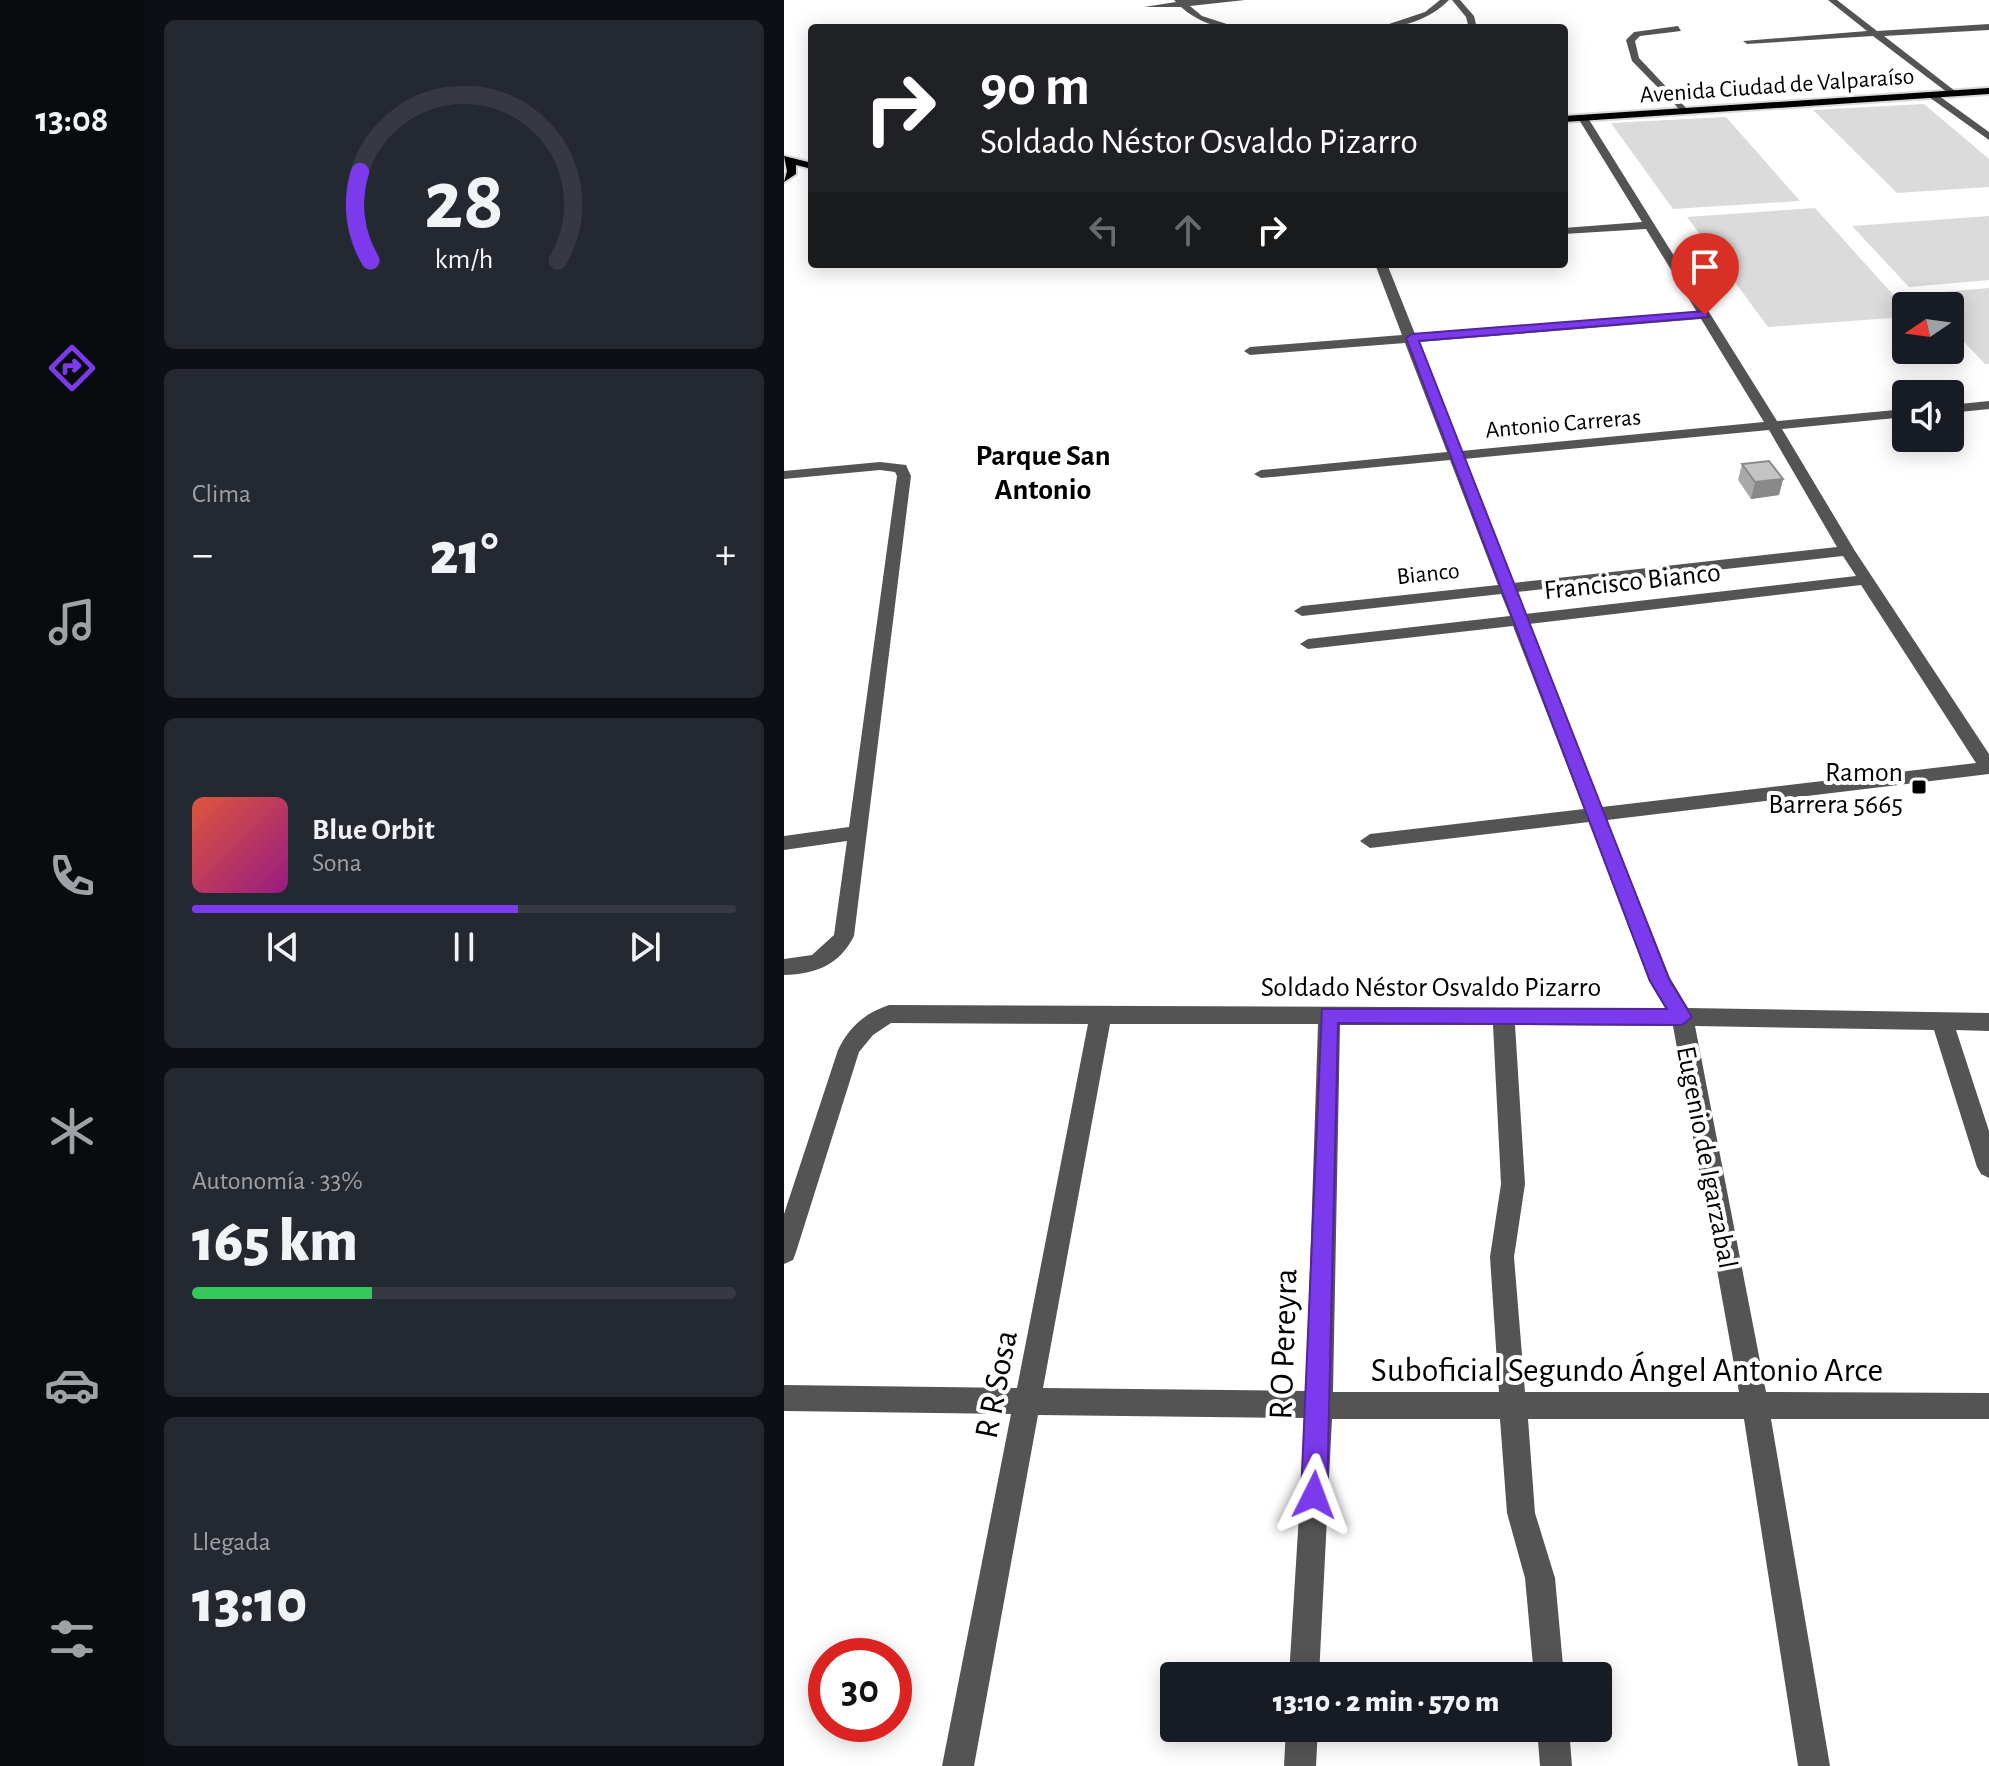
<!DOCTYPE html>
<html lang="es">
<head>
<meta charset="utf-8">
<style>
  :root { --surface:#171b24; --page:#242831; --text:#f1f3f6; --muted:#9ea1a6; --line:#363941; --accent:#7c3aed }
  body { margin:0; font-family:"Alegreya Sans",sans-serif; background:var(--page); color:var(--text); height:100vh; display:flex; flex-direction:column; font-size:30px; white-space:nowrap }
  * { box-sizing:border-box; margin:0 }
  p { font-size:26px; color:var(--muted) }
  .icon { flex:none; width:44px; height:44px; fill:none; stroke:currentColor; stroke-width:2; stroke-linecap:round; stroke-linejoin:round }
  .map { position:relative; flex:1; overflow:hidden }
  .panel { display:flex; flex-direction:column; gap:20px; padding:20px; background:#0d0f14; width:640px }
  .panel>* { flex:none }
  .hud { position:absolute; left:24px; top:24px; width:760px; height:244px; border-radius:8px; box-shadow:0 4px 20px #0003; background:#202124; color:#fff; overflow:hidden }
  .needle { width:52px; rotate:257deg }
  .controls { position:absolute; left:1108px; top:292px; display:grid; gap:16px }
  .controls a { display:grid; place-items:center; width:72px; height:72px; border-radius:8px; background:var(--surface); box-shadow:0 4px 20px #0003; font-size:40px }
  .speed { position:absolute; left:24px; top:1638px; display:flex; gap:16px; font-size:40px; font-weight:700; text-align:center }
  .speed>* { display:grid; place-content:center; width:104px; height:104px; border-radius:50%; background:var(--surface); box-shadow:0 4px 20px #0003; line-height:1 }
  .speed .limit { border:12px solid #d22; background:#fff; color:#111 }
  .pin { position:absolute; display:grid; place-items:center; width:68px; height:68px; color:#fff; margin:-82px -34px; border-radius:50% 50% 50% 0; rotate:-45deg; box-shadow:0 0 8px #0007 }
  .pin .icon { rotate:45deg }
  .me { position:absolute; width:88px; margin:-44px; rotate:3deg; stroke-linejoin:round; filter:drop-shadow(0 0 6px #0008) }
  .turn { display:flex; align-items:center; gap:28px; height:168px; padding:0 40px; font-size:36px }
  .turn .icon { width:104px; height:104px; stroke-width:2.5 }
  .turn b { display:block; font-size:56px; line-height:68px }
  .lanes { display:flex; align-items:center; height:76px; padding:0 40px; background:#0003; justify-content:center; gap:40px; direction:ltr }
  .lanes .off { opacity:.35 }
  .big { font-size:60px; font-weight:800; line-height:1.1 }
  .panel .card { flex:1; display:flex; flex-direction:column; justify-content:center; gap:12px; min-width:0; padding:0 28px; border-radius:12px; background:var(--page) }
  .panel .dial { align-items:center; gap:0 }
  .dial svg { height:208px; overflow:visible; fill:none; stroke:var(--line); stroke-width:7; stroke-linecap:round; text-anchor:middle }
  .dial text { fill:var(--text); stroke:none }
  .song { display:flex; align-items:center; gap:24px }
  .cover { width:96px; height:96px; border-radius:12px; background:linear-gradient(135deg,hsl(10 70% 55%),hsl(310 70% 35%)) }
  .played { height:8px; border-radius:4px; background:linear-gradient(90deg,var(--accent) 60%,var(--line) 60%) }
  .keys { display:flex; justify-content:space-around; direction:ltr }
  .heat { display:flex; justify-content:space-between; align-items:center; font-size:44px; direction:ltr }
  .charge { height:12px; border-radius:6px; background:linear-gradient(90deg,#34c759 33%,var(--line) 0) }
  .trip { position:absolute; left:376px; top:1662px; width:452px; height:80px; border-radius:8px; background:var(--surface); box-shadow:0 4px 20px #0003; font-weight:800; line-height:80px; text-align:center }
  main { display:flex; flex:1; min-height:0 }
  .menu { display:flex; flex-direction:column; width:144px; justify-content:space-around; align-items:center; background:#090b0e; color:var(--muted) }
  .menu .icon { width:56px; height:56px }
  .menu .current { color:var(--accent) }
  .menu b { font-size:36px; color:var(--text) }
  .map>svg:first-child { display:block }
</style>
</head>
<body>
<main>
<nav class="menu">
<b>13:08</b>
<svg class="icon current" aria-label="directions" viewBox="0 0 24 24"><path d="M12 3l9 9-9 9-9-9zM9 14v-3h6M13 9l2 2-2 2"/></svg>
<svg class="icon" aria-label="music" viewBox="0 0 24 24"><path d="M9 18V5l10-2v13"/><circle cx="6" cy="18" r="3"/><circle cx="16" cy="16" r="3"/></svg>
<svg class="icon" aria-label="phone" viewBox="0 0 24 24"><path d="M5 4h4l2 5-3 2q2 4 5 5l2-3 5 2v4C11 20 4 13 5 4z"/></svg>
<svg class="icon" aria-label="climate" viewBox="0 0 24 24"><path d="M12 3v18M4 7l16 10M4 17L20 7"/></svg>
<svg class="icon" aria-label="car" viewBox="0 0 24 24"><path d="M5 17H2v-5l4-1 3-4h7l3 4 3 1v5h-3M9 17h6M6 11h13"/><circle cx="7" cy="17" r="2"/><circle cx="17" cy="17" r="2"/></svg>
<svg class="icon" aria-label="filters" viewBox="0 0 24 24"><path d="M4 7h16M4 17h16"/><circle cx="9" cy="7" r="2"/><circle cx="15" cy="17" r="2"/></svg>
</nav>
<section class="panel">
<div class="card dial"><svg viewBox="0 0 100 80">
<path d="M14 69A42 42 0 1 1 86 69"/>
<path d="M14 69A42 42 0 0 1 10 35" stroke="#7c3aed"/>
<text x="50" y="56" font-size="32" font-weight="700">28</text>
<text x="50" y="72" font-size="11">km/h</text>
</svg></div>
<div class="card"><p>Clima</p>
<div class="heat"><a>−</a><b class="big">21°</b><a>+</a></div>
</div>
<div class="card">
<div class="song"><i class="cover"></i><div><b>Blue Orbit</b><p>Sona</p></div></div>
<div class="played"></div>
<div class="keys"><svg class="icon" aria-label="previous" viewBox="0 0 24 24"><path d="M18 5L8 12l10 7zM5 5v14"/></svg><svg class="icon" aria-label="pause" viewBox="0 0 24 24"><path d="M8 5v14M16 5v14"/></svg><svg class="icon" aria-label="next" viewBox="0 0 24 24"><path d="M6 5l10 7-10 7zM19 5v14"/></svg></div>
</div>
<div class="card"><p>Autonomía · 33%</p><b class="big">165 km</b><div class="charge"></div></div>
<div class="card"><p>Llegada</p><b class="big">13:10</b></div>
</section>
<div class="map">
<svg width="1205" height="1766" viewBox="0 0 1205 1766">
  <rect width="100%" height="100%" fill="#fff"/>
  <path fill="#dbdbdb" d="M1140,104l65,55v28l-92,6 -84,-83z
    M942,117l74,84 -127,8 -62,-86z
    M1031,208l91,101v8l-138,10 -81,-110z
    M1205,216v64l-80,7 -57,-61z
    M1205,288v76h-4l-35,-37v-21h-21l-11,-12z"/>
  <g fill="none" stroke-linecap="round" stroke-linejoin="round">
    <defs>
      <path id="major" d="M1205,88v6l-425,28v-6z
        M0,156l28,7v6l-16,-4v9l-12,8 3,-11z"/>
    </defs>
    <use href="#major" stroke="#dbdbdb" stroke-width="4"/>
    <path stroke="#767676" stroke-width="2" stroke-dasharray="1 2" stroke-linecap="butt" d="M469,26l15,2
      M563,28l19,-2"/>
    <path fill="#545454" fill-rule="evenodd" d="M390,0h71l-55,6 12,10 37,12c-23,0 -41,-6 -58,-21h-37l32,-5z
      M656,0h9c-19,19 -46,28 -72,28l48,-16z
      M668,0h8l14,16 3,12h-8l-3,-11z
      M1044,0h9l40,31 112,-7v6l-105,6 71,55 -3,5 -79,-60 -126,8 -4,-3 124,-10z
      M894,26l3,5 -41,5 -5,5 4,17 48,51 -3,5 -52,-53 -6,-21 8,-8z
      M1145,93h6l54,39v8l-60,-43z
      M799,115l5,3 189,303 129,-12v8l-124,12 73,122 134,203v20l-382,46 63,158 18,30 301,5v18l-33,-1 33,101v47l-8,-4 -4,-7 -43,-137 -239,-4 71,366 223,1v26h-218l59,347h-32l-54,-347h-216l7,94 20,65 9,98h-30l-9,-98 -18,-65 -7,-94h-168l-13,257h-30l16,-258 -267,-3 -64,351h-32l69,-352 -227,-3v-26l233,3 71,-364 -197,-1 -18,12 -14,17 -63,200 -3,8 -9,4v-50l54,-164c11,-23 27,-37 51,-45l776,3 -16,-27 -60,-159 -219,26 -10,-7 10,-7 214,-25 -71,-183 -205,23 -8,-5 8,-5 202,-23 -9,-22 -199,22 -8,-5 8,-5 196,-21 -48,-125 -189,18 -7,-4 7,-4 186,-18 -42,-109 -155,12 -6,-4 6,-4 152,-12 -27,-71h12l28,70 282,-22 -51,-83 -82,5v-6l78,-6 -64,-104zM917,319l63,103 -303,29 -43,-109zM985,430l68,117 -324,36 -49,-124zM1059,556l13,20 -331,38 -8,-22zM1077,585l115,178 -374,44 -73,-183zM326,1024h208l-12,367 -263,-3zM556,1025h153l8,159 -11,73 9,135h-166zM731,1025l158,1 66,366h-214l-11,-135 11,-73z
      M1205,401v8l-39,4v-8z
      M96,462l26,3 5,11 -57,460c-15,29 -37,38 -70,39v-16l28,-4 22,-20 13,-94 -63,9v-14l65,-9 48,-351 -2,-4 -15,-2 -96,9v-8z
      M502,1728h32l-2,38h-32z
      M753,1728h32l3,38h-32z"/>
    <use href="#major" fill="#000" fill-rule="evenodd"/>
  </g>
  <path fill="#a9a9a9" d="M958,464l41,15 -4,16 -28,4 -13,-19z"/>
  <path fill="#898989" d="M999,479l-4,16 -28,4 4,-17z"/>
  <path fill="#c4c4c4" stroke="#898989" stroke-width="2" d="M985,461l14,18 -28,3 -13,-18z"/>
  <path fill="#7c3aed" stroke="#51269a" stroke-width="2" d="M921,311l4,6 -290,24 250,638 23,38 -10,8 -344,-2 -11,472 -4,9 -9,4 -9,-4 -4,-9 21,-486h345l-17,-28 -244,-643 6,-4z"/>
  <rect fill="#000" stroke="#fff" stroke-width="3" x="1127" y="779" width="16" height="16" rx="4"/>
  <g text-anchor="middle" stroke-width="8" stroke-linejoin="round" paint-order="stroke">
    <g font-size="24" fill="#000" stroke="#fff">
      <text transform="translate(993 85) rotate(-4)" y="8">Avenida Ciudad de Valparaíso</text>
      <text transform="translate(779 423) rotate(-5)" y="8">Antonio Carreras</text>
      <text transform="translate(644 573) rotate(-6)" y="8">Bianco</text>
    </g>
    <g font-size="28" fill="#000" stroke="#fff">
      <text transform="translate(848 580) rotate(-6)" y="10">Francisco Bianco</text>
      <text x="647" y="996">Soldado Néstor Osvaldo Pizarro</text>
      <text transform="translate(924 1157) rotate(79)" y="10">Eugenio de Igarzabal</text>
    </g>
    <g font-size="28" fill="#000" stroke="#fff" text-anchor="end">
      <text x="1119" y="781">Ramon<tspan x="1119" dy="32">Barrera 5665</tspan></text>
    </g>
    <g font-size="30" font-weight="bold" fill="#000" stroke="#fff">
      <text x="259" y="465">Parque San<tspan x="259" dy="34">Antonio</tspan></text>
    </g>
    <g font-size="34" fill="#000" stroke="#fff">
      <text transform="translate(498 1344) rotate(-88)" y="12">R O Pereyra</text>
      <text x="843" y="1381">Suboficial Segundo Ángel Antonio Arce</text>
      <text transform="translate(211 1384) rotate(-79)" y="12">R R Sosa</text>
    </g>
  </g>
</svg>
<div class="controls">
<a><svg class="needle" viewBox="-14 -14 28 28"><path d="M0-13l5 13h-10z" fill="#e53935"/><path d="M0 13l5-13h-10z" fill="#9ea1a6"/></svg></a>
<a><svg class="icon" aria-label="sound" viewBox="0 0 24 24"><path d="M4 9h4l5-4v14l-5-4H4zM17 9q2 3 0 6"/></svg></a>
</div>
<div class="speed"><div class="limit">30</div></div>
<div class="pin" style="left:921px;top:315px;background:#d93025"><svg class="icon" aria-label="arrive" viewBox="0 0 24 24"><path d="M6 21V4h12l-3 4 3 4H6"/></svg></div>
<svg class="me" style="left:530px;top:1495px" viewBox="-20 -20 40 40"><path d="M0-17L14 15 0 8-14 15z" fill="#7c3aed" stroke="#fff" stroke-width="4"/></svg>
<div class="trip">13:10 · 2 min · 570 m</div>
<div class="hud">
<div class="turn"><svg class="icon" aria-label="right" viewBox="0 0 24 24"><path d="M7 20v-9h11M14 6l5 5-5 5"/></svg><div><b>90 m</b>Soldado Néstor Osvaldo Pizarro</div></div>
<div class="lanes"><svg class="icon off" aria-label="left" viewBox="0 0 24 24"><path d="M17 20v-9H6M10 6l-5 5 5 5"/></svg><svg class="icon off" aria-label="ahead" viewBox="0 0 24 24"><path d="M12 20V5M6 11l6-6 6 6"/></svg><svg class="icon" aria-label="right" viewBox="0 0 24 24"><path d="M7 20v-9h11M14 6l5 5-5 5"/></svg></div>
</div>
</div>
</main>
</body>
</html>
